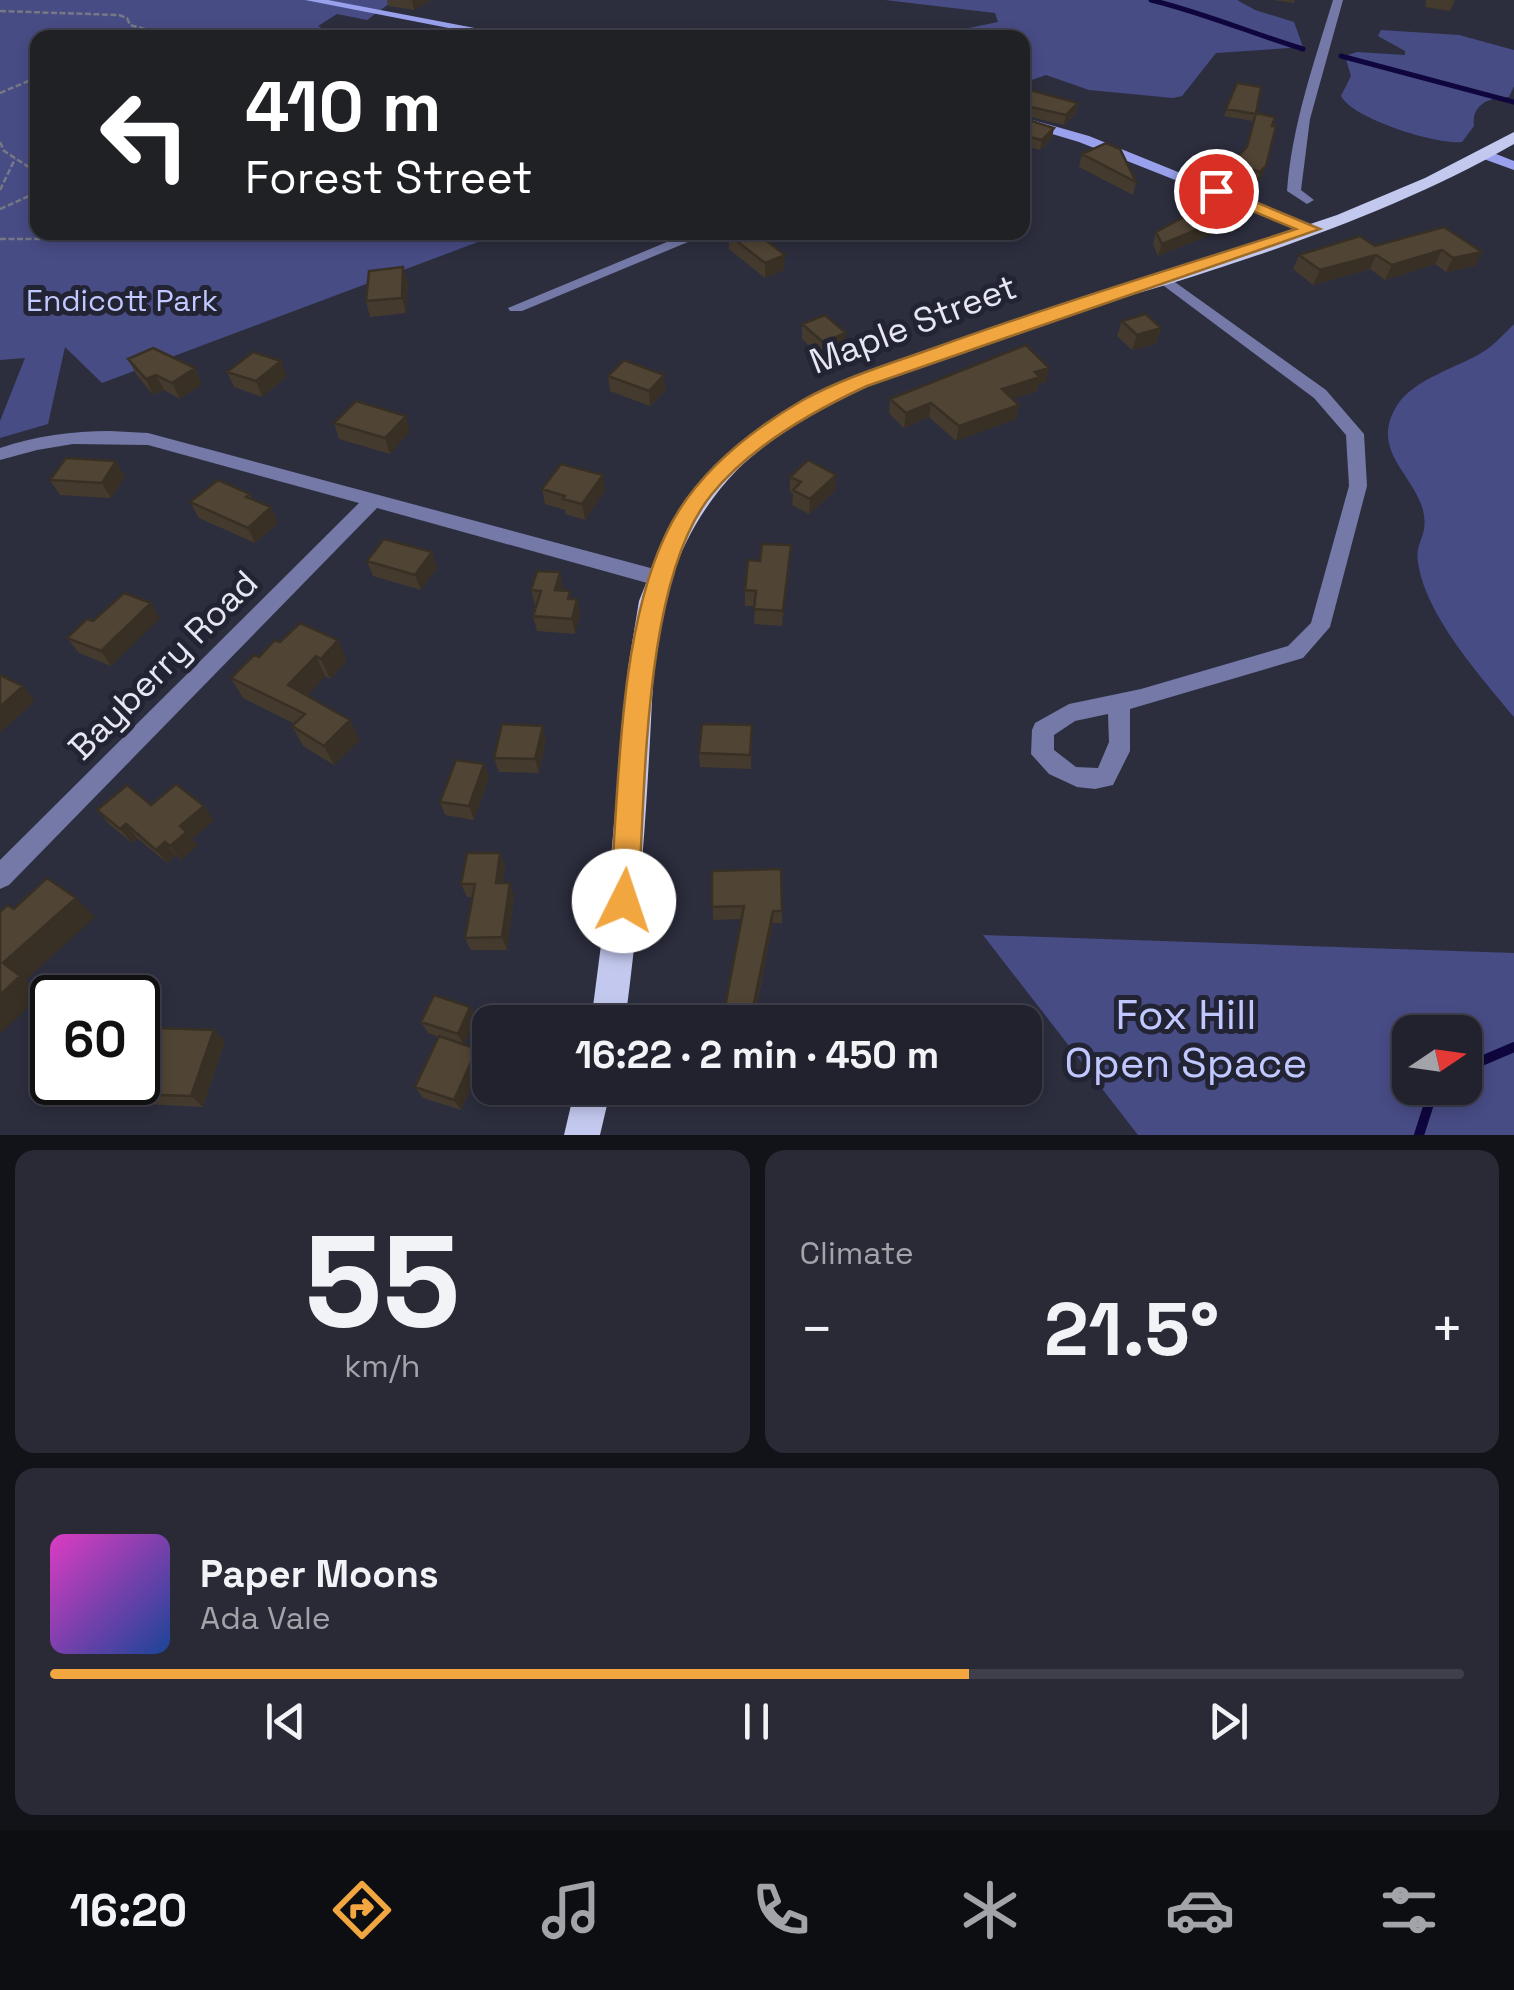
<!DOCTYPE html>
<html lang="en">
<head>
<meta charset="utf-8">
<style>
  :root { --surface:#21222e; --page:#292a36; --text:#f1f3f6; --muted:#a2a4aa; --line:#3e3f4a; --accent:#f1a640 }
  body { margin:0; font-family:"Space Grotesk",sans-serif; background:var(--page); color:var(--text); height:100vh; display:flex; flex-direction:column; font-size:38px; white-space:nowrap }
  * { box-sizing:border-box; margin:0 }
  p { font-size:32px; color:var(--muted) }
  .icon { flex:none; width:55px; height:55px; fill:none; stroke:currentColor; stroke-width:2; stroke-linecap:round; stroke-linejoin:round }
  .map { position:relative; height:1135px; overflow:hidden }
  .drawer { display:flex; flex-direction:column; gap:15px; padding:15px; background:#121319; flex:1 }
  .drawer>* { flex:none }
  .top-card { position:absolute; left:30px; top:30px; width:1000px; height:210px; border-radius:20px; box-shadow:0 5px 15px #0003,0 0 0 2px var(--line); background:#202124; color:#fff; overflow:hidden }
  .needle { width:65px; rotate:77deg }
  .tools { position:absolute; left:1392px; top:1015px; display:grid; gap:20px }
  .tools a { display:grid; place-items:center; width:90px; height:90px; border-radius:20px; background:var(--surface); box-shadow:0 5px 15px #0003,0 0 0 2px var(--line); font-size:50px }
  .speed { position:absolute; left:30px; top:975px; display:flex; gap:20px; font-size:50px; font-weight:700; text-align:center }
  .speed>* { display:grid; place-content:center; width:130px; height:130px; border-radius:50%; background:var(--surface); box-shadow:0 5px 15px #0003,0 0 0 2px var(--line); line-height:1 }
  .speed .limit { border:5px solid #111; border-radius:15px; background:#fff; color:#111 }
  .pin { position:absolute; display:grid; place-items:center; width:85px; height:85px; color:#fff; margin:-42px; border:5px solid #fff; border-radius:50%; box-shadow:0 2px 10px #0007 }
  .me { position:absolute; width:110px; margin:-55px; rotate:4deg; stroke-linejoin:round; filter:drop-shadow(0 0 8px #0008) }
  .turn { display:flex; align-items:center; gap:35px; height:210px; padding:0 50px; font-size:45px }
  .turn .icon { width:130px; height:130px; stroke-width:2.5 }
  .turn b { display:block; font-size:70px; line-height:85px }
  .big { font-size:75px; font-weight:800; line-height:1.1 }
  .drawer .widget { flex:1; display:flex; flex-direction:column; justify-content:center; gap:15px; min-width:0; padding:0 35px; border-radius:20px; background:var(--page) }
  .drawer .dial { align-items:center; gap:0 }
  .dial b { font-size:130px; line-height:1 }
  .song { display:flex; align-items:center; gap:30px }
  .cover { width:120px; height:120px; border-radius:15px; background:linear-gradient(135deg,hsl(310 70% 55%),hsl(220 70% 35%)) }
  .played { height:10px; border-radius:5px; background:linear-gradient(90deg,var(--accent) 65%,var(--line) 65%) }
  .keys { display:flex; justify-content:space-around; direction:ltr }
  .heat { display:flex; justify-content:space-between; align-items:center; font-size:55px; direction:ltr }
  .drawer .tiles { flex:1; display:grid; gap:15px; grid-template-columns:1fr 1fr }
  .widget:last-child { grid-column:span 2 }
  .trip { position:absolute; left:472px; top:1005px; width:570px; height:100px; border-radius:20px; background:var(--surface); box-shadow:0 5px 15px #0003,0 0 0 2px var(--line); font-weight:800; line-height:100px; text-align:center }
  .menu { display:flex; height:160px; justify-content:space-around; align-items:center; background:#0d0e12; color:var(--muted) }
  .menu .icon { width:70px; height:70px }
  .menu .active { color:var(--accent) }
  .menu b { font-size:45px; color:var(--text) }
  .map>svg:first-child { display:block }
</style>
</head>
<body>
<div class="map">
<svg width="1514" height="1135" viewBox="0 0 1514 1135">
  <rect width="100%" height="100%" fill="#2c2e3e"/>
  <path fill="#484c85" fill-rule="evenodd" d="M0,0h394l-27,20 -30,-6 -19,12 17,11 -297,1v194l464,1 -400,150 -37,-36 -17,77 -48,14v-17l25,-63 -25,2z
    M885,0h352l18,10 39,12 9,25 -87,6 -34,43 -9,2 -84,-8 -43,-15 -23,8 -1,-45 -80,-1 -2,-3 58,-12 -3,-9z
    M1381,30l78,5 55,15v36l-5,11c-19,0 -38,7 -35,29l-12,16c-25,3 -109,-23 -121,-46l10,-20 -6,-20 12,-4 48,3v-4l-27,-15z
    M1514,324v393c-33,-40 -89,-102 -96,-155 -4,-22 14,-27 3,-58 -13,-34 -49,-56 -25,-97 17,-29 63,-39 90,-57 10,-7 19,-17 28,-26z
    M983,935l531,18v182h-376zM1465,1032v56h-55v-56z"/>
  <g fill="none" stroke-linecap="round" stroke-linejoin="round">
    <path stroke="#0f063e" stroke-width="5" d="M1151,0c53,13 100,33 152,49
      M1341,56l173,46"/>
    <path stroke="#0f063e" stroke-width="10" d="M1465,1068l49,-21
      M1419,1135l15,-47"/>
    <path stroke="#777886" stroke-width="2.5" stroke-dasharray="6 2.5" stroke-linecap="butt" d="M0,11l119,4 8,3 3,7 15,4 -16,9
      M0,93l38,-16
      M0,142l4,9 34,22
      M0,190l15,-31
      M0,209l38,-17
      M0,239h50l36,-7"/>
    <path fill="#7479a7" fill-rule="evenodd" d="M1333,0h10l-33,119 -9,71 13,10 -7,4 -20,-13c5,-66 27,-128 46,-191z
      M691,232h21l-190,79h-12l-2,-3z
      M1165,275l161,115 38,44 3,52 -37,141 -27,31 -173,51v42l-17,34 -18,4 -18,-2 -28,-13 -18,-20 1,-24 3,-7 34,-19 72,-15 147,-43 23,-23 38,-137 -3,-51 -32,-37 -154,-115v-6zM1108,714l1,28 -11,26 -22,-1 -22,-17v-15l21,-14z
      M110,431l38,2 510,137 7,3 3,5 -3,5 -7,3 -281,-78 -368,377 -9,4v-29l359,-357 -211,-58 -75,-1 -36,6 -37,10v-12c36,-12 72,-17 110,-17z"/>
    <path fill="#9aa1ec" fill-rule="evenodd" d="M305,0h23l199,38h-27z
      M1022,117l67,19 230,93 -12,3 -228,-90 -57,-17z
      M1481,152h10l23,9v9l-33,-12z"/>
    <path fill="#c3c8ee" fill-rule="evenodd" d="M1514,132v12c-93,53 -191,90 -292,123 -140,47 -380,100 -485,203 -30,31 -52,68 -66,109 -19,57 -18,120 -22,179 -5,89 -12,177 -24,264h-34l17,-131 20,-223 11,-67 29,-73 25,-38 29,-32 72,-50 82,-39 461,-154 88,-37z
      M575,1088h36l-11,47h-36z"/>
  </g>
  <path fill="#453a2e" d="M387,0h44l-17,10 -26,-4z
    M1273,0h22l-1,3z
    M1426,0h29l-5,11 -25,-4z
    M1237,83l19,30 16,13 -10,51 -6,6 -28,-9 4,-11 13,-14 8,-28 -29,-5z
    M1022,88l56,15 -2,10 -12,12 -42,-10z
    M1022,118l30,20 -12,12 -18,-5z
    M1082,154l54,28 -3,13 -54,-28z
    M1249,219l-91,37 -5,-12 3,-12z
    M729,235l55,35 -19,8 -36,-29z
    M1375,246l107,6 -7,14 -29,6 -11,-8 -50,16 -15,-11 -57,16 -20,-16 6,-14z
    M408,282l-2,31 -36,4 -4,-16z
    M1122,321l39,7 -5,16 -24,6 -15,-14z
    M802,324l43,24 -23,10 -20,-19z
    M128,359l67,9 7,16 -22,15 -16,-9 -11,5 -17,-21z
    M1049,368l-3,14 -7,2 -2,7 -25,8 4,20 -60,22 -27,-24 -25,11 -15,-15 1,-14z
    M227,372l60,4 -25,21 -28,-10z
    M608,376l58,14 -16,16 -40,-15z
    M334,423l76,8 -20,23 -51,-15z
    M125,477l-14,21 -51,-3 -10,-15z
    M790,477l45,14 -26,23 -17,-9 1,-11 -3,-2z
    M542,489l63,1 -20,30 -20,-6v-4l-20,-6z
    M250,494l2,5 19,8 7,16 -23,20 -56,-25 -9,-16z
    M432,552l5,16 -16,22 -48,-14 -6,-15z
    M790,560l-8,66 -28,-2 1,-18h-10v-16z
    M563,587l-1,3 10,9h5l3,16 -5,19 -38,-3 -4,-15 3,-11h-1l-4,-15z
    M160,618l-49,48 -32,-13 -12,-15 26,-17z
    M275,640l72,21 -17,18 -5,-3 -18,20 53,44 -26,25 -31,-19 -11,-20 3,-2 -52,-26 -12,-20 28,-21z
    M752,725l-1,44 -51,-2 -1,-14z
    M546,740l-7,33 -40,-1 -5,-14z
    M484,764l5,14 -15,42 -29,-5 -5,-13z
    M97,810l117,10 -22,19 6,6 -17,15 -5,-5 -9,8 -30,-25 -5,5 -23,-19z
    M500,853l5,13 -2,17h7l4,13 -7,54h-36l-6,-12 7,-41h-5l-6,-13z
    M712,871l70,40v12h-9l-16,81 9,2 -1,16h-42l19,-103 -29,1z
    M470,1007l6,11 -12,27 19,15 -22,50 -38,-12 -8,-11 24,-50 -11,-4 -7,-11z
    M214,1030l11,11 -22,66 -59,-3 -14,-10z
    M674,1088h33l-2,10 -30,-5z"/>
  <path fill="#383025" d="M412,0h19l-17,10z
    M1078,103l-2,10 -12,12 2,-10z
    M1054,128l-2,10 -12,12 2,-10z
    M1266,166l-4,11 -6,6 4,-11z
    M1253,207l-4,12 -91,37 4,-12z
    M1442,250l-7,14 -50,16 7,-15z
    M1482,252l-7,14 -29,6 7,-14z
    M785,255l-1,15 -19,8v-15z
    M1376,255l-6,14 -57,16 7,-15z
    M403,267l5,15 -2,31 -4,-15z
    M1161,328l-5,16 -24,6 5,-15z
    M846,333l-1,15 -23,10 1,-16z
    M281,361l6,15 -25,21 -6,-16z
    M195,368l7,16 -22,15 -8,-16z
    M1049,368l-3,14 -7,2 -2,7 -38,12 3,-14 33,-17z
    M156,375l8,15 -11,5 -7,-16z
    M664,375l2,15 -16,16 -1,-15z
    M931,403l-2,14 -25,11 2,-15z
    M1019,405l-3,14 -60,22 3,-15z
    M406,416l4,15 -20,23 -5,-16z
    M116,461l9,16 -14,21 -9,-15z
    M603,475l2,15 -20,30 -3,-16z
    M836,475l-1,16 -26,23 1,-15z
    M271,507l7,16 -23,20 -7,-15z
    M791,545l-1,15 -8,66 1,-15z
    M432,552l5,16 -16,22 -6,-15z
    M560,572l3,15 -5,18 -3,-15z
    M577,599l3,16 -5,19 -3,-15z
    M151,603l9,15 -49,48 -10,-15z
    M338,640l9,21 -17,18 -9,-20z
    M316,656l9,20 -26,29 -11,-20z
    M23,686l12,15 -35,32v-26z
    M350,720l10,20 -26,25 -10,-19z
    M543,726l3,14 -7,33 -4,-14z
    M484,764l5,14 -15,42 -5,-14z
    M204,806l10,14 -22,19 6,6 -17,15 -11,-14 10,-20z
    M126,824l11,14 -5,5 -12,-14z
    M165,842l11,13 -9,8 -11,-13z
    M500,853l5,13 -4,30 -5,-13z
    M510,883l4,13 -7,54 -5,-13z
    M76,898l19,19 -69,63 16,14 -42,40v-39l3,-32z
    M773,911v12l-19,92v-12z
    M470,1007l6,11 -12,27 -6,-11z
    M214,1030l11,11 -22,66 -12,-11z
    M477,1049l6,11 -22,50 -7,-10z"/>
  <path fill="#504435" stroke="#383025" stroke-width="2.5" d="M703,28l3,6 25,4h-44l5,-6 7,1z
    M1237,83l24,4 -5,27 -30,-5z
    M1022,88l56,15 -12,12 -44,-10z
    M1256,113l19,4 -3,9h4l-10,40 -6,6 -28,-9 15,-16z
    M1022,118l32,10 -12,12 -20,-5z
    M1106,143l14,6 16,33 -54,-28z
    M1227,194l26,13 -91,37 -6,-12z
    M1444,227l38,25 -29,6 -11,-8 -50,15 -16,-10 -56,15 -21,-15 61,-19 15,10z
    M735,232h20l30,23 -20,8 -36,-28z
    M403,267l-1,31 -36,3 3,-30z
    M1146,314l15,14 -24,7 -15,-14z
    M825,315l21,18 -23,9 -21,-18z
    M1026,345l23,23 -14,4 5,5 -38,12 17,16 -60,21 -28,-23 -25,10 -16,-14z
    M153,348l42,20 -23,15 -16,-8 -10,4 -18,-20z
    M253,352l28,9 -25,20 -29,-9z
    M624,360l40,15 -15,16 -41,-15z
    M356,401l50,15 -21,22 -51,-15z
    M66,458l50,3 -14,22 -52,-3z
    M808,460l28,15 -26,24 -17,-9 8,-8 -11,-5z
    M561,464l42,11 -21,29 -19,-5 2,-3 -23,-7z
    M218,480l32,14 -4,3 25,10 -23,21 -58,-26z
    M384,539l48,13 -17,23 -48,-14z
    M762,544l29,1 -8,66 -29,-2 2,-18 -11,-1 3,-30 12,1z
    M537,571l23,1 -5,18 15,1 -2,8h9l-5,20 -39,-3 8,-25 -10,-1z
    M124,593l27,10 -50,48 -34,-13 20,-19 6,2z
    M300,623l38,17 -17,19 -5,-3 -28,29 62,35 -26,26 -32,-20 13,-12 -74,-36 23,-23 5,2 16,-17 5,2z
    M0,675l23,11 -23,21z
    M502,724l41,2 -8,33 -41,-1z
    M702,724l50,1 -2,30 -51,-2z
    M456,760l28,4 -15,42 -29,-4z
    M176,784l28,22 -24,20 7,6 -17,14 -5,-4 -9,8 -30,-26 -6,5 -23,-19 30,-25 24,20z
    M467,853h33l-4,30h14l-8,54 -37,1 10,-54h-14z
    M781,869l1,42h-9l-19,92 12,3 -3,16h-21l-19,-4 21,-112 -32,1v-36z
    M47,878l29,20 -73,65 17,13 -20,19v-83l7,-7 7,4z
    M434,995l36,12 -12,27 -37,-12z
    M155,1028l59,2 -23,66 -61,-2 4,-12h4v-7z
    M439,1036l38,13 -23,51 -39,-13z"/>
  <path fill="#f1a640" stroke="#9d6c2a" stroke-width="2.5" d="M1211,188h11l98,41 -453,157c-54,25 -117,61 -155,108 -70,85 -66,297 -74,407l-4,9 -10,4 -10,-4 -4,-9c9,-111 8,-266 55,-365 27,-59 83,-104 138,-136 42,-23 89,-37 134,-53 118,-43 239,-79 359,-118l-85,-35z"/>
  <g text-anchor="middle" stroke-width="10" stroke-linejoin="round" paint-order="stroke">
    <g font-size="30" fill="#c1c8ff" stroke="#222433">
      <text x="122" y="311">Endicott Park</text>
    </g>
    <g font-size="35" fill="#e6e7f2" stroke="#222433">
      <text transform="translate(913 324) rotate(-21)" y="12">Maple Street</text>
      <text transform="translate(163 665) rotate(-45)" y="12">Bayberry Road</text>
    </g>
    <g font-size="42" fill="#c1c8ff" stroke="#222433">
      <text x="1186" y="1029">Fox Hill<tspan x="1186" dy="48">Open Space</tspan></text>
    </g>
  </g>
</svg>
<div class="tools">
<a><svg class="needle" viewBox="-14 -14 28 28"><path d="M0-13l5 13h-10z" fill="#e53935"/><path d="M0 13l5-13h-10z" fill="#a2a4aa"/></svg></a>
</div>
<div class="speed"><div class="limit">60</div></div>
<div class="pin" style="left:1216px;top:191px;background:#d93025"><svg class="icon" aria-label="arrive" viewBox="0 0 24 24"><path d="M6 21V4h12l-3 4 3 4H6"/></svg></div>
<svg class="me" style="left:624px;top:901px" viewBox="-20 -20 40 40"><circle r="19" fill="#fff"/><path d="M0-13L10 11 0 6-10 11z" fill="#f1a640"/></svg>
<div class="trip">16:22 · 2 min · 450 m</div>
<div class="top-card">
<div class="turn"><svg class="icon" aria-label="left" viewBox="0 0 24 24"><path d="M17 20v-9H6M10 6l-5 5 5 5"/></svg><div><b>410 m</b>Forest Street</div></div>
</div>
</div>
<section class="drawer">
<div class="tiles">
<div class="widget dial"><b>55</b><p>km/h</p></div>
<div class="widget"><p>Climate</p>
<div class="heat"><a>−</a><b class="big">21.5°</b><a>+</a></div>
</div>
<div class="widget">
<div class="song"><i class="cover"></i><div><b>Paper Moons</b><p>Ada Vale</p></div></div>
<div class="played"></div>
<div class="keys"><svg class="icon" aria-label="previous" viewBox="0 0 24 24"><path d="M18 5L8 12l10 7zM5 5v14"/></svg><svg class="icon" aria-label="pause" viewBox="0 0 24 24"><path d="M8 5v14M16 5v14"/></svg><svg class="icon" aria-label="next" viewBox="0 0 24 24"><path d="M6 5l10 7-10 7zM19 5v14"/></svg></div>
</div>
</div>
</section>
<nav class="menu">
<b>16:20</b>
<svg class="icon active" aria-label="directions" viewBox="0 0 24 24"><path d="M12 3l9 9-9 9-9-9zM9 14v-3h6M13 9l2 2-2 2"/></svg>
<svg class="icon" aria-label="music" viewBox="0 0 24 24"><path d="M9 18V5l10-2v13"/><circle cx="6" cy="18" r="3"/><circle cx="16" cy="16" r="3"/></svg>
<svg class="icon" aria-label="phone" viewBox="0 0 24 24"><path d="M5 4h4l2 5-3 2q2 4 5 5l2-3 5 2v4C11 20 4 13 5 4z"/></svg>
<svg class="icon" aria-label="climate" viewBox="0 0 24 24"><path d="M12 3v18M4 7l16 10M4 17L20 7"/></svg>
<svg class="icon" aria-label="car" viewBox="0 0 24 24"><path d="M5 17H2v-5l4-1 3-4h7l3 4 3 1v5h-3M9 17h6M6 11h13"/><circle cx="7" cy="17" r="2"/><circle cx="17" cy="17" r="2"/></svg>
<svg class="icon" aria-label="filters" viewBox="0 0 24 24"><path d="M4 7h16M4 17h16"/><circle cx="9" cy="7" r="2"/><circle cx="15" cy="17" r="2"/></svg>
</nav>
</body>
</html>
